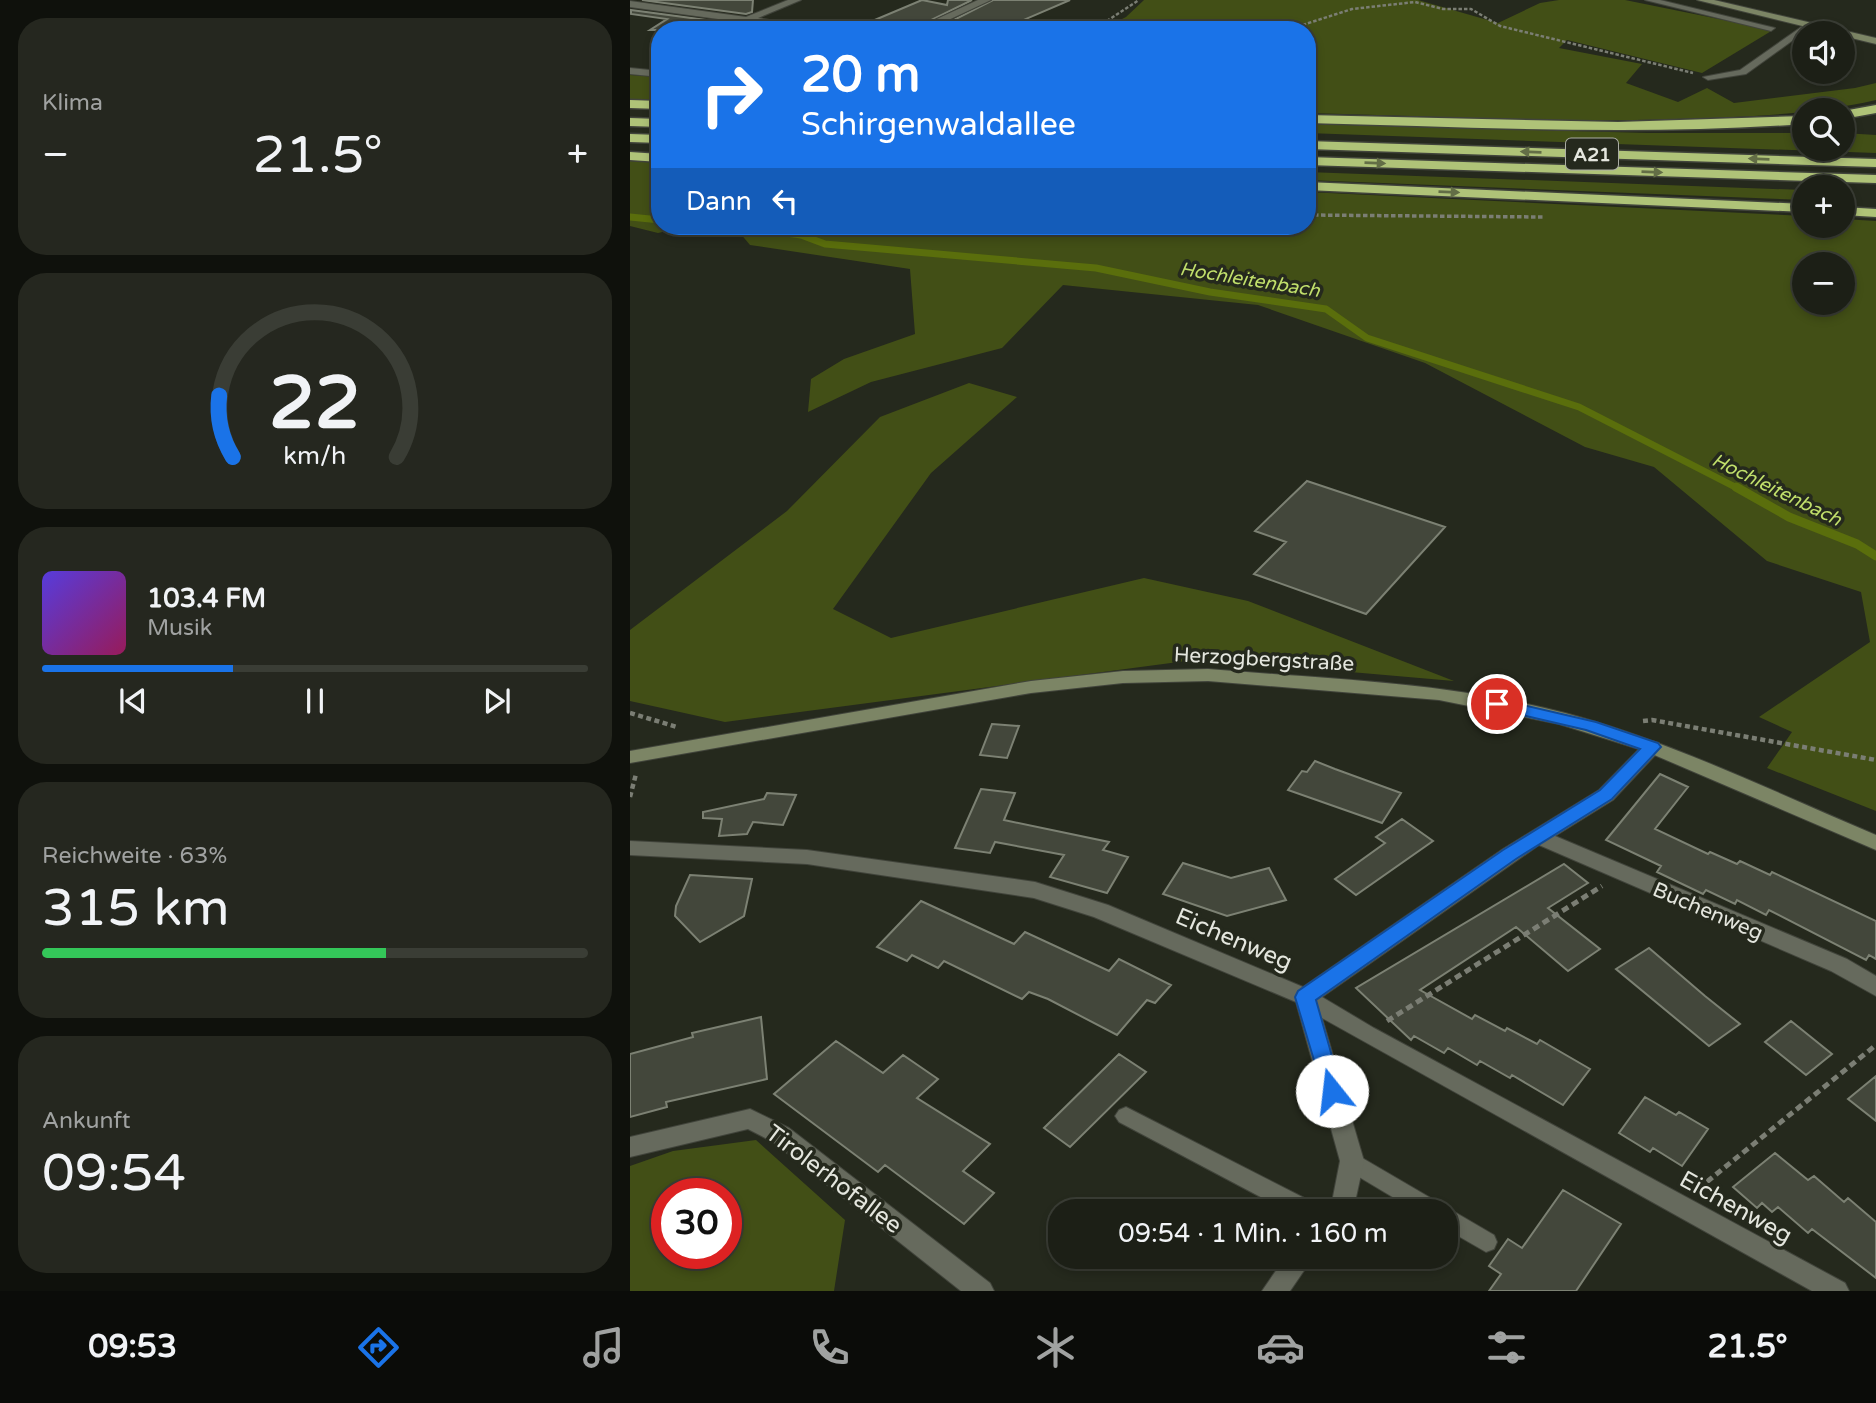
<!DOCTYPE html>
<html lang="de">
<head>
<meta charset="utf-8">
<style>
  :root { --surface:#1c1f16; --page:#25271f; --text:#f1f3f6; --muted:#a0a2a1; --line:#3a3d35; --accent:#1a73e8 }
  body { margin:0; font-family:"Varela Round",sans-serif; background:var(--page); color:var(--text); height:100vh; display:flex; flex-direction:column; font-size:26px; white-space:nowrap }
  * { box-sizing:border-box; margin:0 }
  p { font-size:23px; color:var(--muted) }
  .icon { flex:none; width:38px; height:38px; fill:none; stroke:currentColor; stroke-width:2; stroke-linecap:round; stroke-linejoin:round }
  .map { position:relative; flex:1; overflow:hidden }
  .details { display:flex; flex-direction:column; gap:18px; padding:18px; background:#0f110c; width:630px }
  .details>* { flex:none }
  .top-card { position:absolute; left:21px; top:21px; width:665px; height:214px; border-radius:28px; box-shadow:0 4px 10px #0003,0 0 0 2px var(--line); background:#1a73e8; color:#fff; overflow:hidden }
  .fabs { position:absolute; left:1162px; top:21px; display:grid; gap:14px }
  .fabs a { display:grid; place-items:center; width:63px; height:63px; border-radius:50%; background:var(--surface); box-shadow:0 4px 10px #0003,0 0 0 2px var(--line); font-size:35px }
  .speed { position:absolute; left:21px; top:1178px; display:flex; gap:14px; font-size:35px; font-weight:700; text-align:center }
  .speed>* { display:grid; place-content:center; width:91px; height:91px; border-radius:50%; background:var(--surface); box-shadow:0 4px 10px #0003,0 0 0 2px var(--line); line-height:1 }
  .speed .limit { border:10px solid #d22; background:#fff; color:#111 }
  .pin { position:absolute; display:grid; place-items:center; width:60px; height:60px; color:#fff; margin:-30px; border:4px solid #fff; border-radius:50%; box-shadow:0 2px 7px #0007 }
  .me { position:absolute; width:77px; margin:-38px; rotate:344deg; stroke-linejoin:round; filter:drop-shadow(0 0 5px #0008) }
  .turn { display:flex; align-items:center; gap:24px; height:147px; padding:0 35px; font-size:32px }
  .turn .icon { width:91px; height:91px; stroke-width:2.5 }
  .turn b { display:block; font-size:49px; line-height:60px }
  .then { display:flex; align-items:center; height:66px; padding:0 35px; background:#0003; gap:14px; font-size:26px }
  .big { font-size:52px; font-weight:600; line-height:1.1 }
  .details .tile { flex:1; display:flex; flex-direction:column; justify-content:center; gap:10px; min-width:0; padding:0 24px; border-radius:28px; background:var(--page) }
  .details .dial { align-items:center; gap:0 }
  .dial svg { height:182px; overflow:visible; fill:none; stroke:var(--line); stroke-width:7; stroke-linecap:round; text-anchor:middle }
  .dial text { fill:var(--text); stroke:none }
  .song { display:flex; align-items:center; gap:21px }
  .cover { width:84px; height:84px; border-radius:10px; background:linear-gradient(135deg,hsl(250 70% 55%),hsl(330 70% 35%)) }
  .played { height:7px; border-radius:4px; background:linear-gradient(90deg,var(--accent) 35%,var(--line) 35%) }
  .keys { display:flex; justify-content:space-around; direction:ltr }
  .heat { display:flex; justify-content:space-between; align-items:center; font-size:38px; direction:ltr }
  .charge { height:10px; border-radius:5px; background:linear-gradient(90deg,#34c759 63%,var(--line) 0) }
  .trip { position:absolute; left:418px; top:1199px; width:410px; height:70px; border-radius:28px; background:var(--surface); box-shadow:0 4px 10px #0003,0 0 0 2px var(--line); font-weight:600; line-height:70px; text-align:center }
  .menu { display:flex; height:112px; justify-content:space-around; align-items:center; background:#0b0c09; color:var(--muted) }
  .menu .icon { width:49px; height:49px }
  .menu .selected { color:var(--accent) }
  .menu b { font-size:32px; color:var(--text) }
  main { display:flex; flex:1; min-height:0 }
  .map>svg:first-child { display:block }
</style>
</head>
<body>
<main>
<section class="details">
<div class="tile"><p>Klima</p>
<div class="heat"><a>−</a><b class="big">21.5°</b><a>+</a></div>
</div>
<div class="tile dial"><svg viewBox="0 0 100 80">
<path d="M14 69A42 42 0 1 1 86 69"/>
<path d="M14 69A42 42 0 0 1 8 42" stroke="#1a73e8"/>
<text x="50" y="56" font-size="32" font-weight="700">22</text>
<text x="50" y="72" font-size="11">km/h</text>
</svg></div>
<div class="tile">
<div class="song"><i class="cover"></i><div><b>103.4 FM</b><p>Musik</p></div></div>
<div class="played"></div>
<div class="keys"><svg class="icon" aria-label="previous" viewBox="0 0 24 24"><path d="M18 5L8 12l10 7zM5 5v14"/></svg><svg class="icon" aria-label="pause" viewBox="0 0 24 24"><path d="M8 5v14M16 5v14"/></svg><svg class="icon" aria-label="next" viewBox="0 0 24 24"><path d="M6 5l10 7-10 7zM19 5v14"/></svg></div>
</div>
<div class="tile"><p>Reichweite · 63%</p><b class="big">315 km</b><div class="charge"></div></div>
<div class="tile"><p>Ankunft</p><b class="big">09:54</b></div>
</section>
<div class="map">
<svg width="1246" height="1291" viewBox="0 0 1246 1291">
  <rect width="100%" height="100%" fill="#25291d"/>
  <path fill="#424f16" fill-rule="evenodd" d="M514,0h274l80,23 42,-20 19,-3h66l148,30 -71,43 -135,-33 -8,8 83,16 -16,19 52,19 29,-14 27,15 121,-15 21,-5v17c-66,15 -131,17 -200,19 -123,4 -246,-3 -369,-6v-83h-207l26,-13z
    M0,75l30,2v24l-30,-1z
    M677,124l341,9h156v16h39v-16l33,2v18l-569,-20z
    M0,161l30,2v63h28l-30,7 -28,-7z
    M677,172l497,18v10l-497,-20z
    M677,192l477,23 20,1v10h39v-7l33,2v590l-109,-43 25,-36 -33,-15 111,-75 -9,-50 -94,-31 -113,-94 -69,-20 -160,-84 -167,-58 -195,-20 -61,63 -131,34 -63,30 3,-33 33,-20 71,-25 -5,-65 -160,-24 -16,-19h573zM1174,264h39v39h-39z
    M339,383l48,14 -86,76 -98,136 58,29 253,-60 104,23 206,80 -253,-22 -476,63 -95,-21v-71l157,-119 93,-94z
    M126,1140l89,80 -11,71h-204v-125l43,-15zM37,1194h59v59h-59z"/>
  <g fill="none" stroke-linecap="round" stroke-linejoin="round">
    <path stroke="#5a6e0c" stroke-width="7" d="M0,217l30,3
      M106,226l65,9 24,9 271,24 114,24 116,17 41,29 212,69 160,82"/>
    <path stroke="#5a6e0c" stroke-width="9" d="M1106,487l53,30 68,27 19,12"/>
  </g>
  <path fill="#43473b" stroke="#7c8173" stroke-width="2" d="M12,0h111l-1,12 -6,2z
    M292,0l25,5 1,-5h24l-61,30h-60z
    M363,0h77l-58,25 -1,5h-77z
    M1,10l120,16v4h-101l17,-11 -36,-5z
    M677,481l138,46 -79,87 -112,-40 32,-32 -31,-11z
    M362,724l27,2 -12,32 -27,-3z
    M685,761l20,8 66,24 -19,30 -94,-33 14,-19 5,1z
    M1030,774l28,13 -33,42 53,25 2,-2 27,12 3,-3 30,14 2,-3 104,49v38l-7,-4 -3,5 -97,-50 -3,5 -29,-15 -2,4 -29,-14 -3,4 -46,-22 4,-6 -55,-26z
    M351,789l34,4 -11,27 105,22 -6,8 25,7 -21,36 -57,-16 14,-22 -69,-13 -5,11 -35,-5z
    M137,793l29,2 -13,30 -30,-3 -6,12 -28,2 3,-17 -19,-1v-6l61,-13z
    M772,819l31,22 -77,54 -21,-16 50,-36 -9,-6z
    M553,863l48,15 38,-10 17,32 -59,16 -64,-22z
    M934,864l24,19 -40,25 52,41 -32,22 -52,-44 -96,63 52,29 3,-4 30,16 2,-3 30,16 3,-4 50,29 -27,36 -51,-30 -2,3 -30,-17 -3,4 -29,-17 -4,5 -30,-17 -3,4 -55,-52z
    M60,875l62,4 -8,37 -44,26 -25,-26 1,-10z
    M291,901l93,43 11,-12 84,39 10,-12 52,26 -16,18 -8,-3 -30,35 -69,-36 -19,-7 -7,7 -78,-38 -6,7 -26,-13 -5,6 -30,-14z
    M1019,948l56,48 35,28 -31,22 -93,-77z
    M131,1017l6,62 -101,23 1,5 -37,10v-63l63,-17 -1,-4z
    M1161,1021l41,33 -26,21 -41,-33z
    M206,1041l47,32 20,-18 35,24 -21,19 73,46 -27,27 31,22 -30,31 -79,-59 -7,7 -104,-78z
    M489,1054l27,18 -76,75 -26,-19z
    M1246,1076v45l-28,-22z
    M1015,1097l31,18 3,-3 29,17 -26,37 -29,-18 -3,4 -31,-19z
    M1145,1153l33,27 6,-4 30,26 4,-4 28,24v56l-64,-49 -4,4 -30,-26 -6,5 -10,-9 -5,5 -24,-21z
    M933,1190l58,34 -45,67h-87l12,-17 -12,-8 19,-27 14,9z"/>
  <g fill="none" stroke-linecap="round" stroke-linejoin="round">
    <defs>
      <path id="service" d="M1015,0h15l115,28 -4,3z
        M1177,23l7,2 -68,49 -38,6 -5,-3 37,-7z
        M496,1107l190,97 3,7h-32l-168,-89 -4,-6 4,-6z
        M722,1152l142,83 3,7 -3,7 -8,3 -40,-23v-18h-30l-72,-43 -3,-7 3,-7z"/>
      <path id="minor" d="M158,0h13l-43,18 70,12h-29l-169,-23v-6l116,16z
        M348,0h13l-64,30h-14z
        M0,68l30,3v6l-30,-3z
        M1022,741l7,2 2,4 -2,4 -46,49 -58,36 292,123 29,17v20l-45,-25 -292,-126 -217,152 52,31 471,255 4,8h-37l-490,-273 42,143 -11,50h-26l5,-9 8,-41 -44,-159 -202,-85 -60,-19 -227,-34 -177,-9v-14l177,9 228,32 73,23 195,82 200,-138 96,-59 46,-47z
        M120,1109l39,19 201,155 4,8h-33l-188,-149 -25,-13 -118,28v-20z
        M656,1256h28l-24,35h-28z"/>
      <path id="secondary" d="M1067,0h17l162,38v6l-33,-8v-3h-12z
        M578,669c119,10 242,13 357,44 108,29 209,79 311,122v15l-231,-99 -86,-27 -120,-24 -231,-19 -85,2 -92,10 -401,70v-12l401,-70 92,-10z"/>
      <path id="motorway" d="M0,100l30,1v8l-30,-1z
        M1246,105v8l-33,6v-8z
        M677,115l311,7 186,-6v8c-165,12 -331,3 -497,-1z
        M0,118l30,1v8l-30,-1z
        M0,134l30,1v8l-30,-1z
        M677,141l569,18v8l-569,-18z
        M0,152l30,2v8l-30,-2z
        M677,157l569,18v8l-569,-18z
        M677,182l497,22v8l-497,-22z
        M1213,207l33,2v8l-33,-2z"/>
    </defs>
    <use href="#service" stroke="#41443b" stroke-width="2"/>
    <use href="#minor" stroke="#41443b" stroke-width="2"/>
    <use href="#secondary" stroke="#41443b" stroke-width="2"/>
    <use href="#motorway" stroke="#41443b" stroke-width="3"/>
    <path stroke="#7b7e74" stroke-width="2.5" stroke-dasharray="3.5 2" stroke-linecap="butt" d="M463,30l46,-30
      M657,30l65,-21 63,-7 28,7h28l29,17 193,47"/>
    <path stroke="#7b7e74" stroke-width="3.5" stroke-dasharray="4.5 2.5" stroke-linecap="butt" d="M677,215l236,2
      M1174,227l40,4"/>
    <path stroke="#7b7e74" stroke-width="4.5" stroke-dasharray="5 3.5" stroke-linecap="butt" d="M0,713l47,14
      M1013,721l9,-1 224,40
      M0,797l6,-23"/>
    <path stroke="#7b7e74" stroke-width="5" stroke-dasharray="7 4.5" stroke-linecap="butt" d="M757,1021l215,-135
      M1068,1189l178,-144"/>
    <use href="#service" fill="#666a5d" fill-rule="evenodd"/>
    <use href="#minor" fill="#666a5d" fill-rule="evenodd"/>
    <use href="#secondary" fill="#7c8565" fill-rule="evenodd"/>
    <use href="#motorway" fill="#afc378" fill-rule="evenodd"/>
  </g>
  <defs><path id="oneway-solid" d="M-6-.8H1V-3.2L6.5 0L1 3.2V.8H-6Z" transform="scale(1.75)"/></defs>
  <g fill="#636e46">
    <use href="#oneway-solid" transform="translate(901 152) rotate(-178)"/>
    <use href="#oneway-solid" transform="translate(1129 159) rotate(-178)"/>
    <use href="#oneway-solid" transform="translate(745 163) rotate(2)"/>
    <use href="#oneway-solid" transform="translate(1022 172) rotate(2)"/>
    <use href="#oneway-solid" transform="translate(819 192) rotate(2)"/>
  </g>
  <path fill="#1a73e8" stroke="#114b97" stroke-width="2" d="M867,699l99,23 62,21 3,4 -49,52 -96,60 -200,141 26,91 -3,6 -7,2 -7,-2 -30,-100 3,-6 205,-141 97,-60 40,-41 -54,-19 -95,-22 -2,-4 2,-4z"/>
  <g text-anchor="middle" stroke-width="7" stroke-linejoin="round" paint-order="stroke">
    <rect fill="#25291d" stroke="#abada4" stroke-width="2" x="936" y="138.5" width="52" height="31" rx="5"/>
    <g font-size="19" font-weight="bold" fill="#e4e6de">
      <text x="962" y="161">A21</text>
    </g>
    <g font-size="19" font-style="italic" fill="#c1df6b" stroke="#25291d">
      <text transform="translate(620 279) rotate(9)" y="7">Hochleitenbach</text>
      <text transform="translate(1147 489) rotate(26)" y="7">Hochleitenbach</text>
    </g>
    <g font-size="21" fill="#e4e6de" stroke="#25291d">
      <text transform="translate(634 659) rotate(3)" y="7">Herzogbergstraße</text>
      <text transform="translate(1078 911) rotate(23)" y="7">Buchenweg</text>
    </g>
    <g font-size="24" fill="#e4e6de" stroke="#25291d">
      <text transform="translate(604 939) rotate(23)" y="8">Eichenweg</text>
      <text transform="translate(204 1179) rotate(37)" y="8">Tirolerhofallee</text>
      <text transform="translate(1106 1207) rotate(29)" y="8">Eichenweg</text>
    </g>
  </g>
</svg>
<div class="fabs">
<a><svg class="icon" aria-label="sound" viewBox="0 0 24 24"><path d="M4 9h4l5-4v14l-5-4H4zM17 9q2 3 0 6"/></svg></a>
<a><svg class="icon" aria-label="search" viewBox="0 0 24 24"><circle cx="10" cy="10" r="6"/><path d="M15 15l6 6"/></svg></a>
<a>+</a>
<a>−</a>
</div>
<div class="speed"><div class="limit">30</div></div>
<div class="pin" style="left:867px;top:704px;background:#d93025"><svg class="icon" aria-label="arrive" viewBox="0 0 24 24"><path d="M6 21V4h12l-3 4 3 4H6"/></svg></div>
<svg class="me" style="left:702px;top:1091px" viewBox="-20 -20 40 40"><circle r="19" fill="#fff"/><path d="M0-13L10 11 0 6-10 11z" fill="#1a73e8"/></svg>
<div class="trip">09:54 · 1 Min. · 160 m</div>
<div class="top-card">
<div class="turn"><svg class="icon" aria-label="right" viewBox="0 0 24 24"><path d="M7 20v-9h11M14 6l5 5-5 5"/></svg><div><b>20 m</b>Schirgenwaldallee</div></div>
<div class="then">Dann<svg class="icon" aria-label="left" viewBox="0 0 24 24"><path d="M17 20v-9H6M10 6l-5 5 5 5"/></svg></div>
</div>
</div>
</main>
<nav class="menu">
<b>09:53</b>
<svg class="icon selected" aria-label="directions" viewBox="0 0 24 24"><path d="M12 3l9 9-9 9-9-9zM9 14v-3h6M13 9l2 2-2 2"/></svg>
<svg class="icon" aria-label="music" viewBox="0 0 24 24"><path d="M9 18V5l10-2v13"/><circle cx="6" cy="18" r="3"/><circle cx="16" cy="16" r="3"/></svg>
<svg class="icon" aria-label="phone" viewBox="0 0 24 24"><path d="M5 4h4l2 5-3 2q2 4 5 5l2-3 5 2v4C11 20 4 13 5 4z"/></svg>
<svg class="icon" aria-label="climate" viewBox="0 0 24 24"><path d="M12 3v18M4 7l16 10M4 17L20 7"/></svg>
<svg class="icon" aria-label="car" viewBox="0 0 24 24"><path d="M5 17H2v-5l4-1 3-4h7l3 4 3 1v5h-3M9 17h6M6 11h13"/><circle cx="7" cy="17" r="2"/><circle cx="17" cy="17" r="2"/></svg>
<svg class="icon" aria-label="filters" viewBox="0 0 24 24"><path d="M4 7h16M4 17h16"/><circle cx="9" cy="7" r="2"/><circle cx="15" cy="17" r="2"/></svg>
<b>21.5°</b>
</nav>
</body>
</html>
